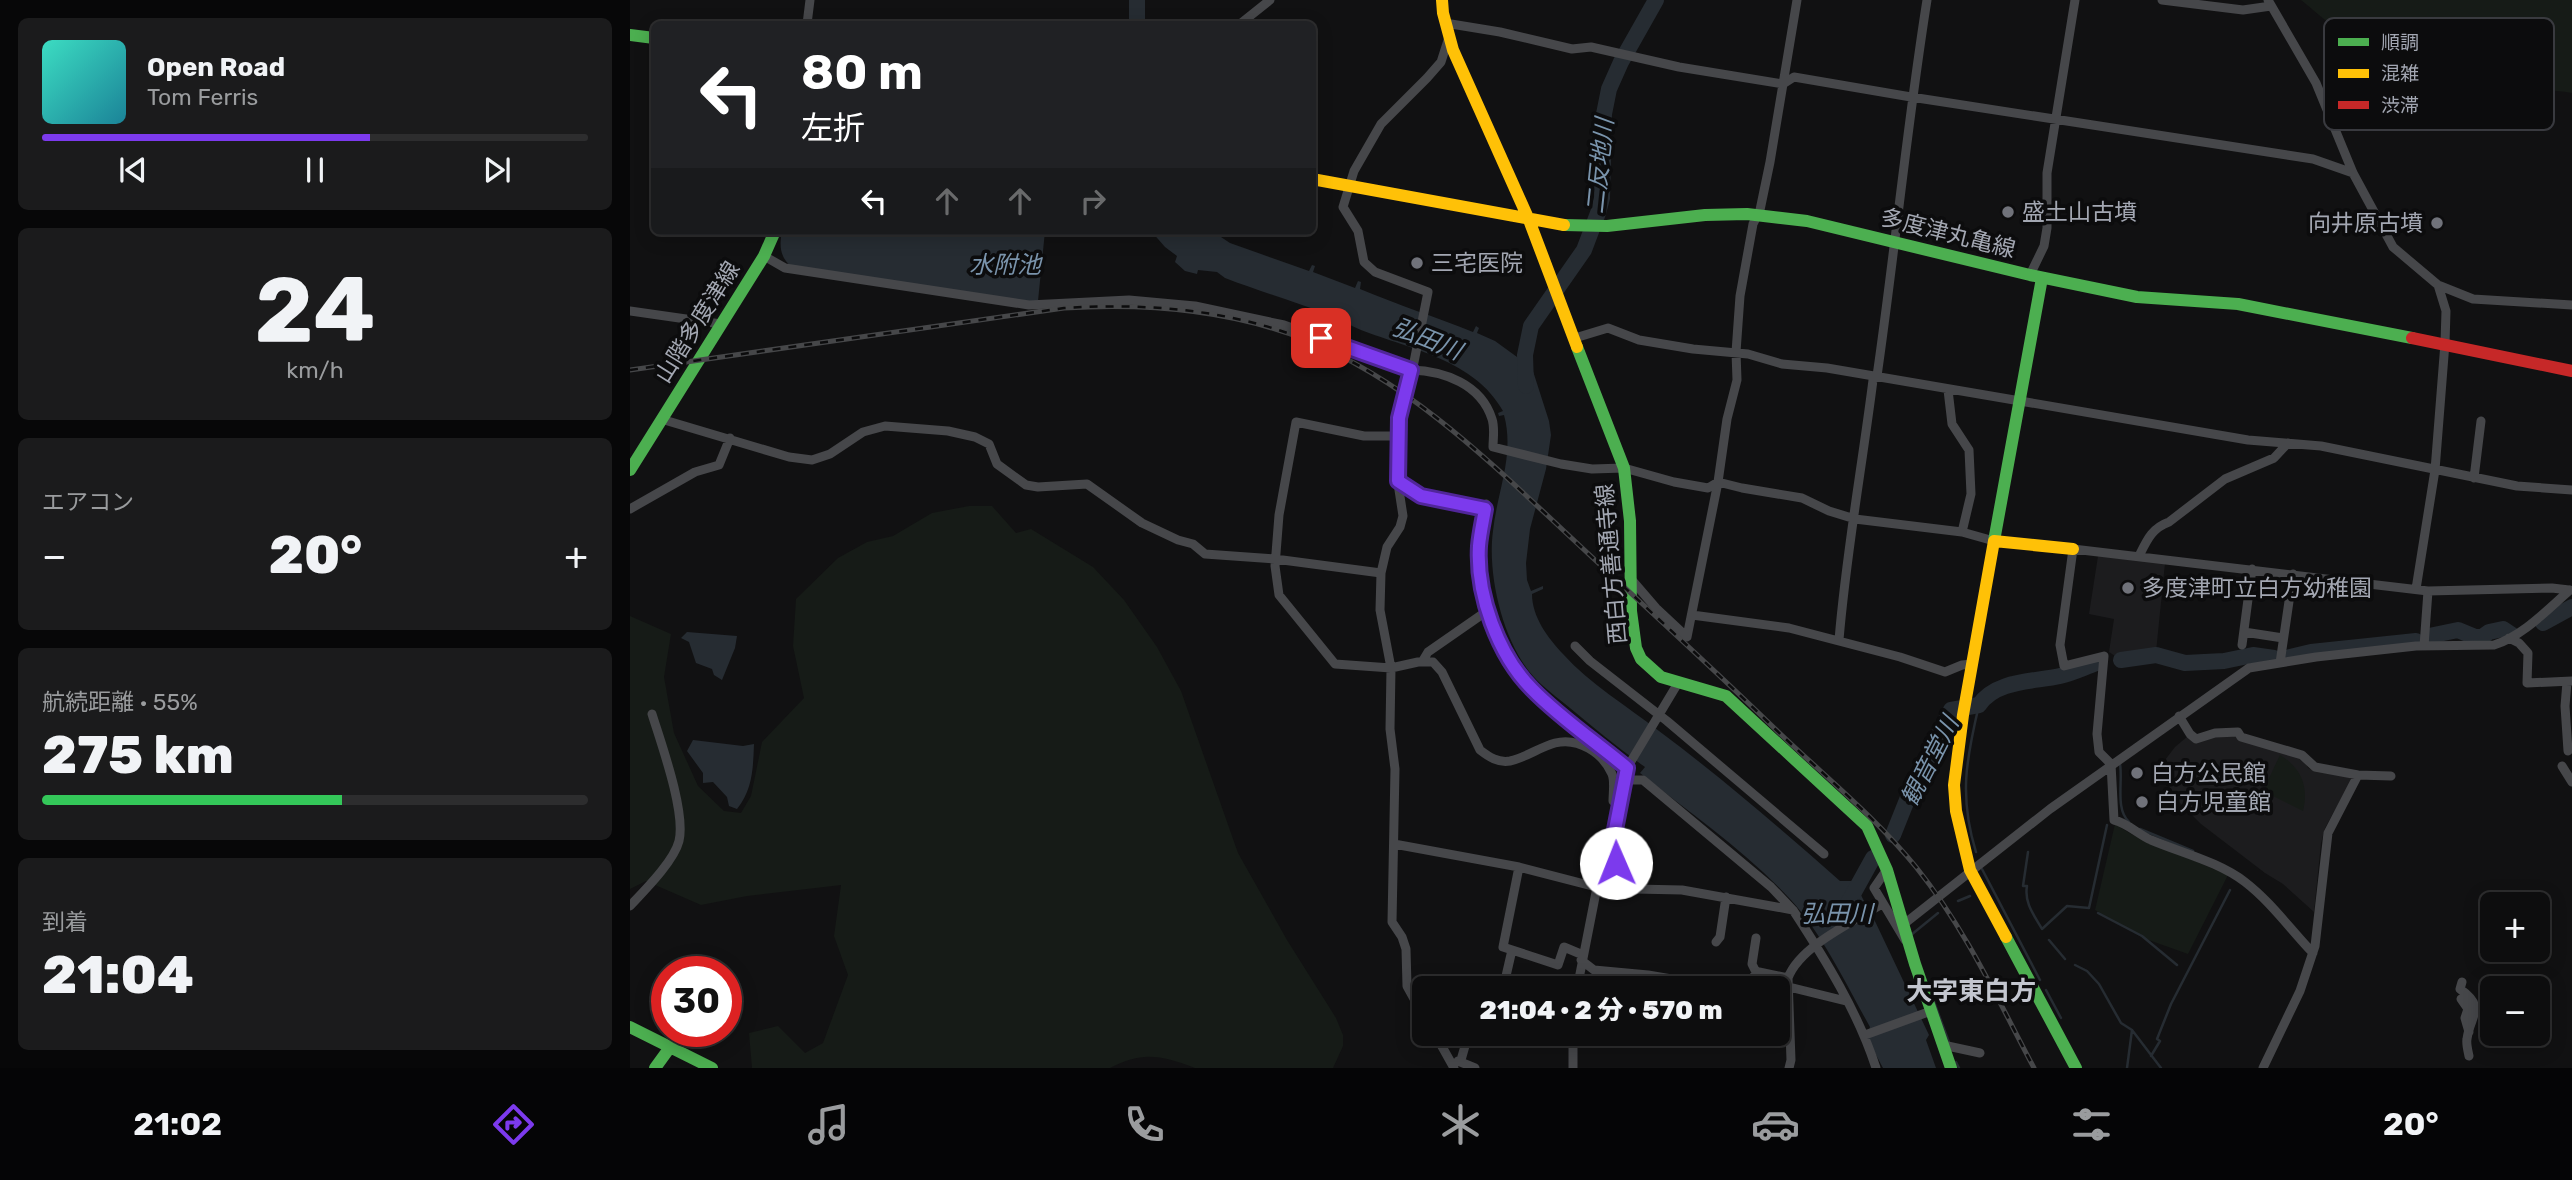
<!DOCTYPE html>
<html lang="ja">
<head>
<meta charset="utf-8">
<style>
  :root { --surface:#0d0d0e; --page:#1b1b1c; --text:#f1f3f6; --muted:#9a9c9e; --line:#2d2d2e; --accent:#7c3aed }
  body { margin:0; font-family:Rubik,"Noto Sans JP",sans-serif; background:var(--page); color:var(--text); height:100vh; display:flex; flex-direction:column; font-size:26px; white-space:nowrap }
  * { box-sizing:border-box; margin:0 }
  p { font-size:23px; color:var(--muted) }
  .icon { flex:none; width:38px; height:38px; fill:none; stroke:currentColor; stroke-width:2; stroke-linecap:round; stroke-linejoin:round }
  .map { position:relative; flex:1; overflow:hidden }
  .panel { display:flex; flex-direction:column; gap:18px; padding:18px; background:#070708; width:630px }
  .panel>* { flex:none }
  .top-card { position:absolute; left:21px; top:21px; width:665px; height:214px; border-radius:10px; box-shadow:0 4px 18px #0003,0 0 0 2px var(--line); background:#202124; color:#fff; overflow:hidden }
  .controls { position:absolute; left:1850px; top:892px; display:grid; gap:14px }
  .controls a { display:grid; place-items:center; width:70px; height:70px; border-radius:10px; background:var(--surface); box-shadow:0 4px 18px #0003,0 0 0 2px var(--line); font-size:35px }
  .speed { position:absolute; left:21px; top:956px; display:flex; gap:14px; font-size:35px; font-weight:700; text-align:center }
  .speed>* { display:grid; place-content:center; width:91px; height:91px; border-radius:50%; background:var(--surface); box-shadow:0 4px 18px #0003,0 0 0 2px var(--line); line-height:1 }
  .speed .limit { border:10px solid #d22; background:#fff; color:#111 }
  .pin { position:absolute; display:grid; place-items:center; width:60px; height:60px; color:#fff; margin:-30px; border-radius:14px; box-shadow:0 4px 10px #0006 }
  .me { position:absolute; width:77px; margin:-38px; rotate:359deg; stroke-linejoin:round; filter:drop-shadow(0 0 5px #0008) }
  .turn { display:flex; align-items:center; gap:24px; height:147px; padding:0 35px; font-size:32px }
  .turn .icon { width:91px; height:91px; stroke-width:2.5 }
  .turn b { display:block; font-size:49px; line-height:60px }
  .lanes { display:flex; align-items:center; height:66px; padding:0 35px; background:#0003; justify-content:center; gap:35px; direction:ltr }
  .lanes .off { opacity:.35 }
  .big { font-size:52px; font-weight:800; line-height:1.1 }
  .panel .card { flex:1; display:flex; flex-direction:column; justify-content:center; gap:10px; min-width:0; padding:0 24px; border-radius:10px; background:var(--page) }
  .panel .dial { align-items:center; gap:0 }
  .dial b { font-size:91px; line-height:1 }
  .song { display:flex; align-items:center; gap:21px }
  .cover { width:84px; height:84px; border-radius:10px; background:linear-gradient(135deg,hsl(170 70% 55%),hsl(190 70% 35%)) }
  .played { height:7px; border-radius:4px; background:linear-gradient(90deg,var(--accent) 60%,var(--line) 60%) }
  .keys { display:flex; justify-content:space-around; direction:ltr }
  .heat { display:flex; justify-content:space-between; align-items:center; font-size:38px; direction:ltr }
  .charge { height:10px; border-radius:5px; background:linear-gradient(90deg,#34c759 55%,var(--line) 0) }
  .trip { position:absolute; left:782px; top:976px; width:378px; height:70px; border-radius:10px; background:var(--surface); box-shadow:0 4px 18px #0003,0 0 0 2px var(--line); font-weight:800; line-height:70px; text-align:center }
  .tabs { display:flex; height:112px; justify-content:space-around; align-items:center; background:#050506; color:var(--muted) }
  .tabs .icon { width:49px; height:49px }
  .tabs .selected { color:var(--accent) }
  .tabs b { font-size:32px; color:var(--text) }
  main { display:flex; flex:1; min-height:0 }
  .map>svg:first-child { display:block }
</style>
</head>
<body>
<main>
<section class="panel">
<div class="card">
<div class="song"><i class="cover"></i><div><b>Open Road</b><p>Tom Ferris</p></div></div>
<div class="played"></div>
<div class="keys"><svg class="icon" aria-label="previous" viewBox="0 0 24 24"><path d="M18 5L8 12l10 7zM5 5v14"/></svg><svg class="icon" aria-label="pause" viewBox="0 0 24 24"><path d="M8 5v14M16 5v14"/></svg><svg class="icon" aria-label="next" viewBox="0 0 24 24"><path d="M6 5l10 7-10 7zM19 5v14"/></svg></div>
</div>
<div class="card dial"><b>24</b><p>km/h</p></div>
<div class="card"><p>エアコン</p>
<div class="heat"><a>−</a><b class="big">20°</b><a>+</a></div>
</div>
<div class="card"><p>航続距離 · 55%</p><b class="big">275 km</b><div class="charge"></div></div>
<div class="card"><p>到着</p><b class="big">21:04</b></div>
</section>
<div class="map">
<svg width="1942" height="1068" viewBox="0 0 1942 1068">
  <rect width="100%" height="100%" fill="#111112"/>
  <path fill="#1c1c1e" d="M1468,556l67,7 -9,89 -41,4 -6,-4 5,-33 -25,-5z
    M1603,735l6,4 64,19 5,10 4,2 23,2 15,6 1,3 -26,47 -4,15 -7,69 -31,-28 -18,-11 -64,-49 -21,-21 -11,-17 -5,-18 1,-8 10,-13 13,-11 10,6 18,-6z"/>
  <path fill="#161b17" d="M1671,0h271v93c-57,-8 -141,-11 -192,-36 -28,-14 -55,-37 -79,-57z
    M339,506h23l24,27 15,-4 62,38 31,33 33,47 24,44 57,162 49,87 49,78 7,17v11l-10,22h-138c-34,-13 -53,-17 -85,0h-358l-3,-35 29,-7 27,27 18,-10 25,-68 -14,-39 7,-51 -94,11 -46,9 -55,-24 -16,8v-273l41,18 -7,43 10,56 24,53 26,25 17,2 10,-17 11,-54 42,-44 -11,-52 3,-47 42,-41 29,-16 26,-6 39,-23z
    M1650,755c21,13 29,31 23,56l-40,-20z
    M1485,824l16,10 97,41 -40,79 -45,-16 -48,-28z"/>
  <path fill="#262c32" d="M152,231h263l-7,70 -6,2 -239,-35c-13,-10 -14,-21 -11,-37z
    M521,231h61l18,12 79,28 3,-6 3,1 -2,6 42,16 3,-7 3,1 -1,7c38,16 76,28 113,43l3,-6 3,2 -2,5 18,8 37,27 17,53 2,14 -5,34 -16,60 -4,34 1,17 4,11 12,-5v3l-11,5c0,23 16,44 31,60 27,30 64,52 96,77 63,47 122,98 181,150h12c9,11 13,24 21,36l56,118 -3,5 10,28h-53l-16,-30 3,-11c-23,-41 -47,-92 -79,-127 -44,-48 -100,-86 -151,-127l5,-6c-26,-18 -51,-39 -75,-59 -12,-10 -26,-20 -37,-32 -30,-34 -46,-101 -40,-145 4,-39 22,-76 11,-116l-5,1 -1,-3 5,-2c-28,-51 -93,-62 -142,-81 -12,-5 -23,-12 -34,-16 -34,-13 -68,-23 -102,-36l-8,-6 -19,-2 -1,4 -12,-3 -10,-9 2,-6 -12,-9z
    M57,632l50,4 -2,12 -13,32 -8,-5 -2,-6 -16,-6 -7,-21 -8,-4z
    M63,740l50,6 11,-2c-1,24 -1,45 -17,65l-8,-3 -2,-9 -14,-15 -10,1v-10l-16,-22z"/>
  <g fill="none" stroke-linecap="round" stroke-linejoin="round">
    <path stroke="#262c32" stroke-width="2.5" d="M1490,764c3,18 -5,45 9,58
      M1510,829l53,22
      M1346,852c-17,-55 -10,-92 3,-147
      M1398,852l-5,34h4c-3,17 7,29 15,43l25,-23 22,2 18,-83
      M1352,869l58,111
      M1328,901l12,-5
      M1468,913l44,23 35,29
      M1281,935l27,-22
      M1419,940l16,19
      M1445,965l12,6 12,13 22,39 11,7 29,38
      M1416,990l15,28
      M1304,1002l16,43
      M1521,1056l9,-15 -3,-2 14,-35 59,-114
      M1326,1062l3,6
      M1497,1068l5,-38"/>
    <path stroke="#262c32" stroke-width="16" d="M507,0v24
      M896,386l-1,-31 6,-29 53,-76 14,-37 4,-15 2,-84 5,-25 12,-27 35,-62
      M1913,623l29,-16
      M1799,636l29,-6 17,7h7l7,-5 14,-3 9,6
      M1660,657l21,-5 105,-11
      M1491,660l35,-5 29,8 39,-2 29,-6 21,3
      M1263,835l18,-45 18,-29 5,-17 17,-34 28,-5c17,-25 54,-23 81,-29 13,-3 25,-9 37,-13
      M1217,905l26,-47"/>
    <path stroke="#46474a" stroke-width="9" d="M1532,0l81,10 28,-4
      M1638,0l48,83 37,90 40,74 45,38 35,14 99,6
      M815,23l55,9 72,17 19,-2 88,20 104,17 11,-7 117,20 402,62 40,14
      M177,24l3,-24
      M610,24l30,-24
      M134,256l21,12 244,37 100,-5 66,6 89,19 127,45c33,1 70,14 81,49 3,9 1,19 1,28l68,17 31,5 32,-1 50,14 34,6 10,-6 24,6 60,10 27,13 26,8 107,13 32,9
      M1400,275l14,-29 3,-18v-55l28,-173
      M0,311l91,13
      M945,338l33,-10 31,12 54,9 55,5 34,10 45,4 421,72 73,6 196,40 55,4
      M1318,390l4,34 17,26 2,44 -9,38
      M31,419l128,38 23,3 18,-6 33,-22 22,-6 63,5 27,6 14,7 8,20 29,21 12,2 49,-3 55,39 36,17 15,4 12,10 70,5 106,14
      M771,436h-37l-68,-14 -17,93 -4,51 4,29 56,69 56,4 27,-6h15l9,10 38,78c9,7 18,13 30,11 15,-3 30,-14 45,-18 23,-6 48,10 57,31 3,7 1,19 1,27h6
      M1844,478l7,-57
      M768,481l23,15 64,13
      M856,504c-3,14 -6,28 -7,42 -3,48 19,108 53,143 28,29 63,53 95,79
      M0,509l65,-37 24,-7 11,-27
      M1509,556c8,-16 13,-28 30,-34l56,-43 49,-21 14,-15
      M1001,579l25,29 31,29 31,-155 9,-63 10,-39 -1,-28 4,-56 13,-72 7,-14 10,-48 27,-162
      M1786,589l19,-119 10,-127 1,-32 -8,-26
      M1062,615l97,13 111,29 45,15 17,-7 10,-1
      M1614,632l39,6
      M1879,638l10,5 9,10 -1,30 45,-2
      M1209,640c7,-86 23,-173 34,-260l4,-4c18,-125 30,-251 50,-376
      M1612,645l10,-76
      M945,646l15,15 77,60 157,133
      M1794,646l4,-55
      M792,662l6,-10 59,-41
      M1650,663l13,-89
      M1937,682l-2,24 3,45
      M1549,716l11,18 6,5 19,-6 23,-1 3,5 61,18 13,12 43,8 33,1
      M1932,766l10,16
      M993,780h20l128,107 21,22
      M764,844l125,23 81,21
      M889,867l-16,80 55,18 6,-18 19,8
      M1255,872l-11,16 31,52
      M988,886l-5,-46 14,-72 51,-85
      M0,906c15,-16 44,-45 49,-65 7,-29 -18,-98 -27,-127
      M1274,924l146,-115 199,-141 67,-11 100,-11 78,-1c29,-9 54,-36 76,-55
      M1126,938l-4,26 5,10
      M1086,942l4,-5 6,-40
      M1683,953c-23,-24 -42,-51 -68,-71 -26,-20 -63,-29 -94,-42 -13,-6 -24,-17 -37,-20l-3,-56 -12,-12 -2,-18 7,-78 -40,10 -4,-21 13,-96 355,42 124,-3 17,2
      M951,960l13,10 54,5 59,10 40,3 4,-9 8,-7 29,6
      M1832,982l-2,7c27,19 10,26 7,50 -1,5 1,12 2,17
      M1159,987l57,14
      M873,989l9,-39
      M947,989l20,-102 21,-1 17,3 47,1 111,20c32,49 65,102 83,158
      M1831,999l7,10 -3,9 4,14
      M794,1017l-17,-31 -1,-37 -4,-12 -10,-15 3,-153 -5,-40 1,-61 -11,-58 1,-37 6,-26 13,-20 3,-11 -6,-39 4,-41 -2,-18 11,-36 18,-90 -53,-20 -11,-10 -6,-31 -15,-24 11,-36 27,-47 46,-46 14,-16 8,-25
      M805,1034l19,34
      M1235,1035l66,-24
      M1313,1045l37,8
      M831,1060l4,-14 8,-12
      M828,1061l17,7
      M943,1068v-34
      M1159,1068l2,-8 -3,-82c12,-32 65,-56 94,-74
      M1633,1068l37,-77 15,-45 13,-113 30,-58"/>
    <path stroke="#4caf50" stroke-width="12" d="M0,35l24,3
      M934,225l43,1 98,-11 42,-1 60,7 223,54 107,22 101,7 174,34
      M947,347l47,121 6,53 1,90 5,37 5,11 20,18 65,19 141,130 20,44 28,94 36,104
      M0,470l134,-214 11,-25
      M1364,541l48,-263
      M1376,937l70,131
      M0,1027l82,41
      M25,1068l16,-22"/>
    <path stroke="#ffc107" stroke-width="12" d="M812,0l1,13 10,37 76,170 48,127
      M682,179l252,46
      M1376,937l-36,-67 -14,-59 -2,-26 9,-70 31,-174 79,8"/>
    <path stroke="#c62828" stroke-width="12" d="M1782,338l160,33"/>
    <defs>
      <path id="rail" d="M0,370l434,-62c82,-5 165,1 242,32 108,44 189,127 273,205 63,59 127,117 189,177 49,48 105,92 148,145 49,61 82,133 118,201"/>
    </defs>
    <use href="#rail" stroke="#464749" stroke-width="5"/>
    <use href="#rail" stroke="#0c0c0d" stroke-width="2.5" stroke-dasharray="8" stroke-linecap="butt"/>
  </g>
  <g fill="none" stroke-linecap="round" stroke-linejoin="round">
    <defs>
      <path id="route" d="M691,338l90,32 -12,48 -1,63 23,15 64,13c-2,12 -5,25 -6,37 -3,48 19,109 53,143 28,29 64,53 95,79l-14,72 3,23"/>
    </defs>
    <use href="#route" stroke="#51269a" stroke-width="18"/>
    <use href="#route" stroke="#7c3aed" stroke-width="12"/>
  </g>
  <g fill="#70727a" stroke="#0c0c0d" stroke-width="2.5">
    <circle cx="1378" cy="212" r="7"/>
    <circle cx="1807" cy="223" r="7"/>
    <circle cx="787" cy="263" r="7"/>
    <circle cx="1498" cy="588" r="7"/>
    <circle cx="1507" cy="773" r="7"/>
    <circle cx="1512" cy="802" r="7"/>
  </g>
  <g text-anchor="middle" stroke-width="7" stroke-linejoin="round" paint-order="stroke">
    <g font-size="23" fill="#a3a7b2" stroke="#0c0c0d" text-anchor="start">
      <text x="1392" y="220">盛土山古墳</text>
      <text x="1793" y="231" text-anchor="end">向井原古墳</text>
      <text x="801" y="271">三宅医院</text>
      <text x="1512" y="596">多度津町立白方幼稚園</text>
      <text x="1521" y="781">白方公民館</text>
      <text x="1526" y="810">白方児童館</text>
    </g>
    <g font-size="23" fill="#a3a7b2" stroke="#0c0c0d">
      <text transform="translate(1318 233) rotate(14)" y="8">多度津丸亀線</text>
      <text transform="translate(67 322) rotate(-58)" y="8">山階多度津線</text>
      <text transform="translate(981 564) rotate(-95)" y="8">西白方善通寺線</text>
    </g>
    <g font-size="24" font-style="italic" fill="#7a94ac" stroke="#0c0c0d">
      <text transform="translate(970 166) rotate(-84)" y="8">二反地川</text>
      <text x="375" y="273">水附池</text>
      <text transform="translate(797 339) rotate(22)" y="8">弘田川</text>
      <text transform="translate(1300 761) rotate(-63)" y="8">観音堂川</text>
      <text x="1207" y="922">弘田川</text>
    </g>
    <g font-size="26" font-weight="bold" fill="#c3c6cf" stroke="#0c0c0d">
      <text x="1341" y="1000">大字東白方</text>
    </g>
  </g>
  <rect x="1694" y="18" width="230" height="112" rx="10" fill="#0c0c0d" stroke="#393a3f" stroke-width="2"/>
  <rect x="1708" y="38" width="31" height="8" fill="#4caf50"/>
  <rect x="1708" y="69" width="31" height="9" fill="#ffc107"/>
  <rect x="1708" y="101" width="31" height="8" fill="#c62828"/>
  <g font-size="19" fill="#a3a7b2">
    <text x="1751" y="49">順調</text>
    <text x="1751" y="80">混雑</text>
    <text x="1751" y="112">渋滞</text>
  </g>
</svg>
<div class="controls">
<a>+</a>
<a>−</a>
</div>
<div class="speed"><div class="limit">30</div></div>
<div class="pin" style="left:691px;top:338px;background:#d93025"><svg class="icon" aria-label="arrive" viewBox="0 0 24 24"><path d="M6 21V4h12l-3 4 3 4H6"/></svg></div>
<svg class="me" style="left:986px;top:863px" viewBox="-20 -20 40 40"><circle r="19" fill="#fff"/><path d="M0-13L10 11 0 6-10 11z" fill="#7c3aed"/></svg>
<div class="trip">21:04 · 2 分 · 570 m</div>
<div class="top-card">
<div class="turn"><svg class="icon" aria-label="left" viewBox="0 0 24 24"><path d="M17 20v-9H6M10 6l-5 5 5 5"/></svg><div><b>80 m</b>左折</div></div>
<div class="lanes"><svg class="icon" aria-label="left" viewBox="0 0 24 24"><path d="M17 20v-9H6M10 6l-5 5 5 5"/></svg><svg class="icon off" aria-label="ahead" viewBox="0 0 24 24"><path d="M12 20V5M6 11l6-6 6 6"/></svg><svg class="icon off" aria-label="ahead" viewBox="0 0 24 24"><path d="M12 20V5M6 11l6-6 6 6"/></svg><svg class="icon off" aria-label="right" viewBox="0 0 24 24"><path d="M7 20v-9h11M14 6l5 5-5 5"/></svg></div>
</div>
</div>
</main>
<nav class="tabs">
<b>21:02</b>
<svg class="icon selected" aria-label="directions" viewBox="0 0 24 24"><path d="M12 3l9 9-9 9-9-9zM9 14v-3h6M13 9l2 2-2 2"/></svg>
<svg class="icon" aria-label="music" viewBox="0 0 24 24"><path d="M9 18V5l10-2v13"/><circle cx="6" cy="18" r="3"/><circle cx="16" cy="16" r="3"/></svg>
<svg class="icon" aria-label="phone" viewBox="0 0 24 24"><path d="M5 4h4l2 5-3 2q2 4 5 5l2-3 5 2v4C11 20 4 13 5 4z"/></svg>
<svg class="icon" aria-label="climate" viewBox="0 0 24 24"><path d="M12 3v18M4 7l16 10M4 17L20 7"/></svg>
<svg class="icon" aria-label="car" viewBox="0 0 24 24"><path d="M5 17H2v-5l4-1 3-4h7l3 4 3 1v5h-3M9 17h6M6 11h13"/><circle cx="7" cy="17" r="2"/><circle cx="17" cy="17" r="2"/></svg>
<svg class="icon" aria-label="filters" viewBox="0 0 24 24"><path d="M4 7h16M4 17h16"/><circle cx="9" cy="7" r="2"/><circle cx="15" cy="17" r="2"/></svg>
<b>20°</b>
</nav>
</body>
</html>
